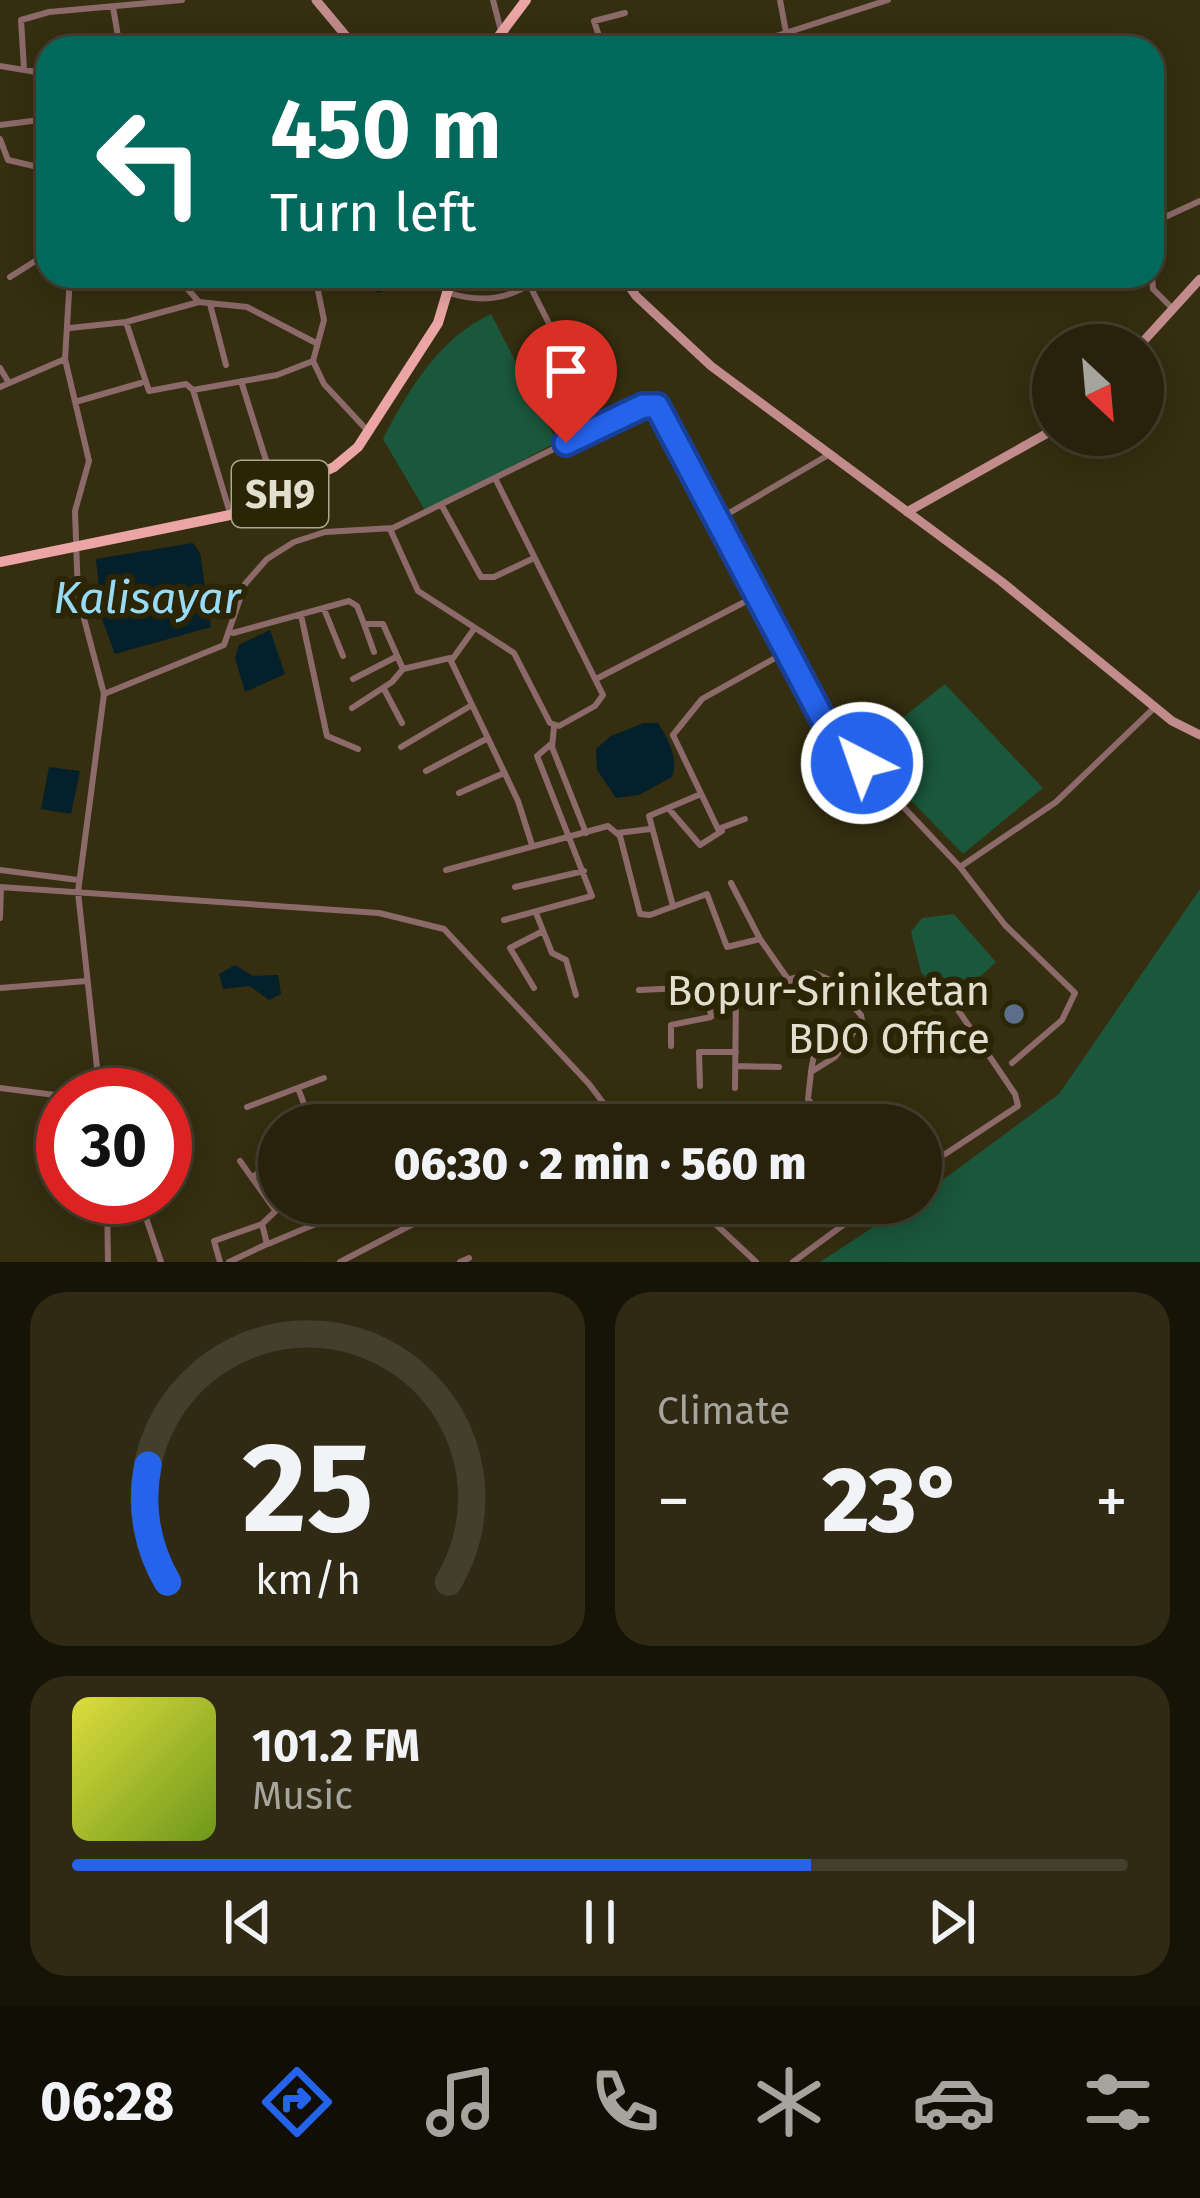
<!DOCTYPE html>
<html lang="en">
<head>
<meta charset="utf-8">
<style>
  :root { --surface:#28220c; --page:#302a15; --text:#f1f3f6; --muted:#a5a49d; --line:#443f2d; --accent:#2563eb }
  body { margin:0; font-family:"Fira Sans",sans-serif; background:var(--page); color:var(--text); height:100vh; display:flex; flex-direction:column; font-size:45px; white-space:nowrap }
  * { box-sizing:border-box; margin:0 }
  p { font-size:39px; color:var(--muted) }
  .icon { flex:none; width:66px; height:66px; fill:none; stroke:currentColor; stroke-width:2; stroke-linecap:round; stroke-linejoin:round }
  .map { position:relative; height:1262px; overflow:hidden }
  .details { display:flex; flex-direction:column; gap:30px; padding:30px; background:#161307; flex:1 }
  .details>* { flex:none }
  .hud { position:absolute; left:36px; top:36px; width:1128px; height:252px; border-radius:36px; box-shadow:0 6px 30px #0003,0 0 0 3px var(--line); background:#00695c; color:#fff; overflow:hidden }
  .needle { width:78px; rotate:154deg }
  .buttons { position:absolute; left:1032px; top:324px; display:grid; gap:24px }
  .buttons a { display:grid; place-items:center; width:132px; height:132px; border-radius:50%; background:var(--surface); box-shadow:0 6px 30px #0003,0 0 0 3px var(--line); font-size:60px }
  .speed { position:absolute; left:36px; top:1068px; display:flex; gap:24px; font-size:60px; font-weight:700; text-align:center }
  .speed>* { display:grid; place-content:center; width:156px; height:156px; border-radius:50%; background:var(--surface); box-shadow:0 6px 30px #0003,0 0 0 3px var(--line); line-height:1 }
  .speed .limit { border:18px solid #d22; background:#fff; color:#111 }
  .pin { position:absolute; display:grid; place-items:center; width:102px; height:102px; color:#fff; margin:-123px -51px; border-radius:50% 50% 50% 0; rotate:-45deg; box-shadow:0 0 12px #0007 }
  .pin .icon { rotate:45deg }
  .me { position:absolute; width:132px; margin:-66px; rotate:319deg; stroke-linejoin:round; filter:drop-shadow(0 0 9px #0008) }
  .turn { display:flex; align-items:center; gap:42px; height:252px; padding:0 36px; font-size:54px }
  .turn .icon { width:156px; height:156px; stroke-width:2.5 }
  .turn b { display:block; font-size:84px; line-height:102px }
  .big { font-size:90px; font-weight:800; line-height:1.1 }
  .details .tile { flex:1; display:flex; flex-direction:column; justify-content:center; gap:18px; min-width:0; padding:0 42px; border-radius:36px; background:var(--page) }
  .details .dial { align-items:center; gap:0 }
  .dial svg { height:312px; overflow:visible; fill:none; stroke:var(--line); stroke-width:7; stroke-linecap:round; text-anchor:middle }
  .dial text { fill:var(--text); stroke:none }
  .song { display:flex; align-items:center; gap:36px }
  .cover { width:144px; height:144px; border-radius:18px; background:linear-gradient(135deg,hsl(60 70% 55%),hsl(80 70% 35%)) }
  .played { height:12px; border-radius:6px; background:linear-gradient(90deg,var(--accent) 70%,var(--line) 70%) }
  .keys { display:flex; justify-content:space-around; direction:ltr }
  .heat { display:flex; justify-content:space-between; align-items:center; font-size:66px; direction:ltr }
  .details .tiles { flex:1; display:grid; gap:30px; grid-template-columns:1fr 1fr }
  .tile:last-child { grid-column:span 2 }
  .trip { position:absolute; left:258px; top:1104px; width:684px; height:120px; border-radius:60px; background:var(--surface); box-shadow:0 6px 30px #0003,0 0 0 3px var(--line); font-weight:800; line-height:120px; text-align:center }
  .tab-bar { display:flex; height:192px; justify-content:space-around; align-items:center; background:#100e05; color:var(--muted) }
  .tab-bar .icon { width:84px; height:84px }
  .tab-bar .selected { color:var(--accent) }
  .tab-bar b { font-size:54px; color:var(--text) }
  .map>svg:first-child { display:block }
</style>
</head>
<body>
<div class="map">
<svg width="1200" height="1262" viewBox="0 0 1200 1262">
  <rect width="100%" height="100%" fill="#352e10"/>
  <path fill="#1a573b" d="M491,314l66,128 -131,70 -43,-73c25,-49 57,-102 108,-125z
    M945,684l98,104 -80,66 -101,-104z
    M1200,889v373h-380l90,-59h11v-7l138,-102z
    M954,914l42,48c-25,24 -47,44 -75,10l-10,-40 11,-14z"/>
  <path fill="#03202b" d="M371,276h57l1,3 -52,14z
    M193,543l7,10 11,74 -96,27 -13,-35 -6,-60z
    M270,630l15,44 -40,18 -10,-34 4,-13z
    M644,723h14c10,16 21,35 14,54l-33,18 -23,3 -19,-28 -1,-21 15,-13z
    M49,767l31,4 -9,43 -30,-5z
    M235,965l18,11 25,-1 3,19 -12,6 -19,-14 -27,3 -4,-15z"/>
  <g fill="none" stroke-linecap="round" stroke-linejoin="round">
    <path stroke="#8d6a6a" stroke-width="6" d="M493,0l8,31
      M780,0l6,32
      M113,7l7,41
      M603,48l-9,-27 31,-8
      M739,48l149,-48
      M0,66l48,8
      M24,69l-3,-49 28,-8 133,-12
      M0,125l48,-6
      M0,139l8,21 30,7 10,24
      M1152,223l48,-22
      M70,276l-5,83 24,102 -14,50 3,85 26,98 -26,198 22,203
      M176,276l23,26 48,5 69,36
      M315,276l9,44 -11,41 11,23 42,45
      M1152,276l1,13 20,20
      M10,277l38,-24
      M530,286l71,140
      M449,293c39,12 63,4 96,-17
      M210,304l16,61
      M126,322l23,69 37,-7 7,6 84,-15 36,-14
      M70,328l56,-6 73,-20
      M0,368l9,15
      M241,381l35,111
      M0,387l65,-28
      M193,390l37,123
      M75,402l66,-19
      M442,506l39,71h13l38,-18
      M719,519l111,-65
      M390,529l28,62 96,62 36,70 9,3 36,-20 8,-11 -108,-217
      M324,609l19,47
      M301,615l26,121 31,13
      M364,624l10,28
      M474,629l-23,32 67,140 14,44
      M233,633l116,-32 8,5 7,18h19l20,45 47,-11
      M598,678l160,-83
      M353,679l43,-22
      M384,689l18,34
      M104,694l120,-49 21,-61 22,-25 27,-17 31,-10 68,-4 250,-123h13l170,320 134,142 45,58 70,68 -13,27 -50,43
      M352,708l40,-26 11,-13
      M554,727l-2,20 34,86
      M401,747l71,-42
      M426,771l62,-33
      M459,793l45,-20
      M669,809l31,36 22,-14
      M745,819l-27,10 -45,-94 29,-36 84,-47
      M618,833l32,-4
      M960,867l96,-65 98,-94
      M0,870l78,10
      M446,870l162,-44 12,10 20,78 10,1 57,-21 20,53 33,-8
      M731,883l29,56 30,43
      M0,887l379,26 65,16 145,155 31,41
      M515,887l69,-16
      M673,906l-24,-90 52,-22
      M536,913l16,40 14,7 10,35
      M0,918l1,-31
      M504,920l88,-24 -55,-140 14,-12
      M0,988l86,-7
      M534,988l-24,-40 33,-17
      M639,990l68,-3 4,30 -40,8v21
      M711,999l103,-26 14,6 33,36 1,6 -27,36 -24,15 -3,27 11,14 -5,12
      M736,1066l43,1
      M811,1071l8,-43
      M700,1086l-1,-34h37
      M0,1088l63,8
      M298,1088l14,37
      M735,1088l1,-94
      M247,1107l77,-29
      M307,1125l30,-11
      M240,1161l35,49
      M921,1170l97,-64 -3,-12 -59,-87
      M252,1178l14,-12 13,-26
      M107,1197l1,65
      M139,1197l22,65
      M455,1203l1,3
      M693,1203l63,59
      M268,1244l57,-24
      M220,1262l-6,-21 48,-17
      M229,1262l38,-18 -5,-20 22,-21
      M340,1262l73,-38
      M460,1262l9,-4
      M793,1262l80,-59"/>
    <path stroke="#c28b8c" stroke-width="9" d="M316,0l40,48
      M622,276l14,20 75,70 291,216 170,139 28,14
      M1140,345l60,-66
      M907,512l146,-82"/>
    <path stroke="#eba5a5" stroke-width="10" d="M490,48l36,-48
      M0,562l230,-47 104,-48 24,-20 80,-124 14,-47"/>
  </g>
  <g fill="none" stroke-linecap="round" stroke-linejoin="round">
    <defs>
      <path id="route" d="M566,443l77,-37h14l169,319 36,38"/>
    </defs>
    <use href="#route" stroke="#184099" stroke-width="30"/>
    <use href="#route" stroke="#2563eb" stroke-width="21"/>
  </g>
  <circle fill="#5c6f8a" stroke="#2b2405" stroke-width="4.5" cx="1014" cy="1014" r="12"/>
  <g text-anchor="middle" stroke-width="12" stroke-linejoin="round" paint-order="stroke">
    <rect fill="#2b2405" stroke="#aca792" stroke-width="3" x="232" y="461" width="96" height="66" rx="9"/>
    <g font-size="39" font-weight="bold" fill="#e3dfce">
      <text x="280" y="508">SH9</text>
    </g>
    <g font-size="42" fill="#e3dfce" stroke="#2b2405" text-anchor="end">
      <text x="990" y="1005">Bopur-Sriniketan<tspan x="990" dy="48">BDO Office</tspan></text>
    </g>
    <g font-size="45" font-style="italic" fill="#97dbf6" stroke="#2b2405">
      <text x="147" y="613">Kalisayar</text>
    </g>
  </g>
</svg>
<div class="buttons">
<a><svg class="needle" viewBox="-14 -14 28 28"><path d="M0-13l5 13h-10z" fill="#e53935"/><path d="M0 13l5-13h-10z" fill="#a5a49d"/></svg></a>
</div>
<div class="speed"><div class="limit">30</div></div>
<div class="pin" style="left:566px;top:443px;background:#d93025"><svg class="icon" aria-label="arrive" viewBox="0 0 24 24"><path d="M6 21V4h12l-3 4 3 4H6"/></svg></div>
<svg class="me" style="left:862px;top:763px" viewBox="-20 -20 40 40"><circle r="17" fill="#2563eb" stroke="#fff" stroke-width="3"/><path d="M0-11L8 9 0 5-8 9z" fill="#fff"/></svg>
<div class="trip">06:30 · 2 min · 560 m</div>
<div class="hud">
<div class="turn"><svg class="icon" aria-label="left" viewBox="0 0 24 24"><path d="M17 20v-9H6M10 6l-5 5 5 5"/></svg><div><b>450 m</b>Turn left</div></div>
</div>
</div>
<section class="details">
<div class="tiles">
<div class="tile dial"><svg viewBox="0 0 100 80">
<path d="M14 69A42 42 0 1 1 86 69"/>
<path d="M14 69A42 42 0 0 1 9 39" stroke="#2563eb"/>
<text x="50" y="56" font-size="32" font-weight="700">25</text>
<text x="50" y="72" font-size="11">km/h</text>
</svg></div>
<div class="tile"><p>Climate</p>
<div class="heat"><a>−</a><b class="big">23°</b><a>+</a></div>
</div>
<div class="tile">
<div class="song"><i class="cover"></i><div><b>101.2 FM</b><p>Music</p></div></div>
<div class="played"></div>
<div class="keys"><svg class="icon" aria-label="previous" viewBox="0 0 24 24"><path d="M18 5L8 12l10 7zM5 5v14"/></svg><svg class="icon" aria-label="pause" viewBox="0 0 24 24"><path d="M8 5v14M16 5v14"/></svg><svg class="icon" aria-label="next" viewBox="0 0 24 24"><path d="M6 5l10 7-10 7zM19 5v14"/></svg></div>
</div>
</div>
</section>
<nav class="tab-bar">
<b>06:28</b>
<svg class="icon selected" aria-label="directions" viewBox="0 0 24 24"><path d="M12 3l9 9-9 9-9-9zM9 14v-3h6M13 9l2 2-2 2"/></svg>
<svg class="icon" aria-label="music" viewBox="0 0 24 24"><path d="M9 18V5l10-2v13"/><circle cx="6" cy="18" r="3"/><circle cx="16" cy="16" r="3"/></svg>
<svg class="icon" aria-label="phone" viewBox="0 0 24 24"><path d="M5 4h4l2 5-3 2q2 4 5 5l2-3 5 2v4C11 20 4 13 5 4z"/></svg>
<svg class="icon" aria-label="climate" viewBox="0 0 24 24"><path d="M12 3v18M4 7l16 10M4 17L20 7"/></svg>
<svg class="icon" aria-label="car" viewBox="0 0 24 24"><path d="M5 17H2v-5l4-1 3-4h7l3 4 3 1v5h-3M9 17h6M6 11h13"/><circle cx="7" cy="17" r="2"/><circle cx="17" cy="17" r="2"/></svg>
<svg class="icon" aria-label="filters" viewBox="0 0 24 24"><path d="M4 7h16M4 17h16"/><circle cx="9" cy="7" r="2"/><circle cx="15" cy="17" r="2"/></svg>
</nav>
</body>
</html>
